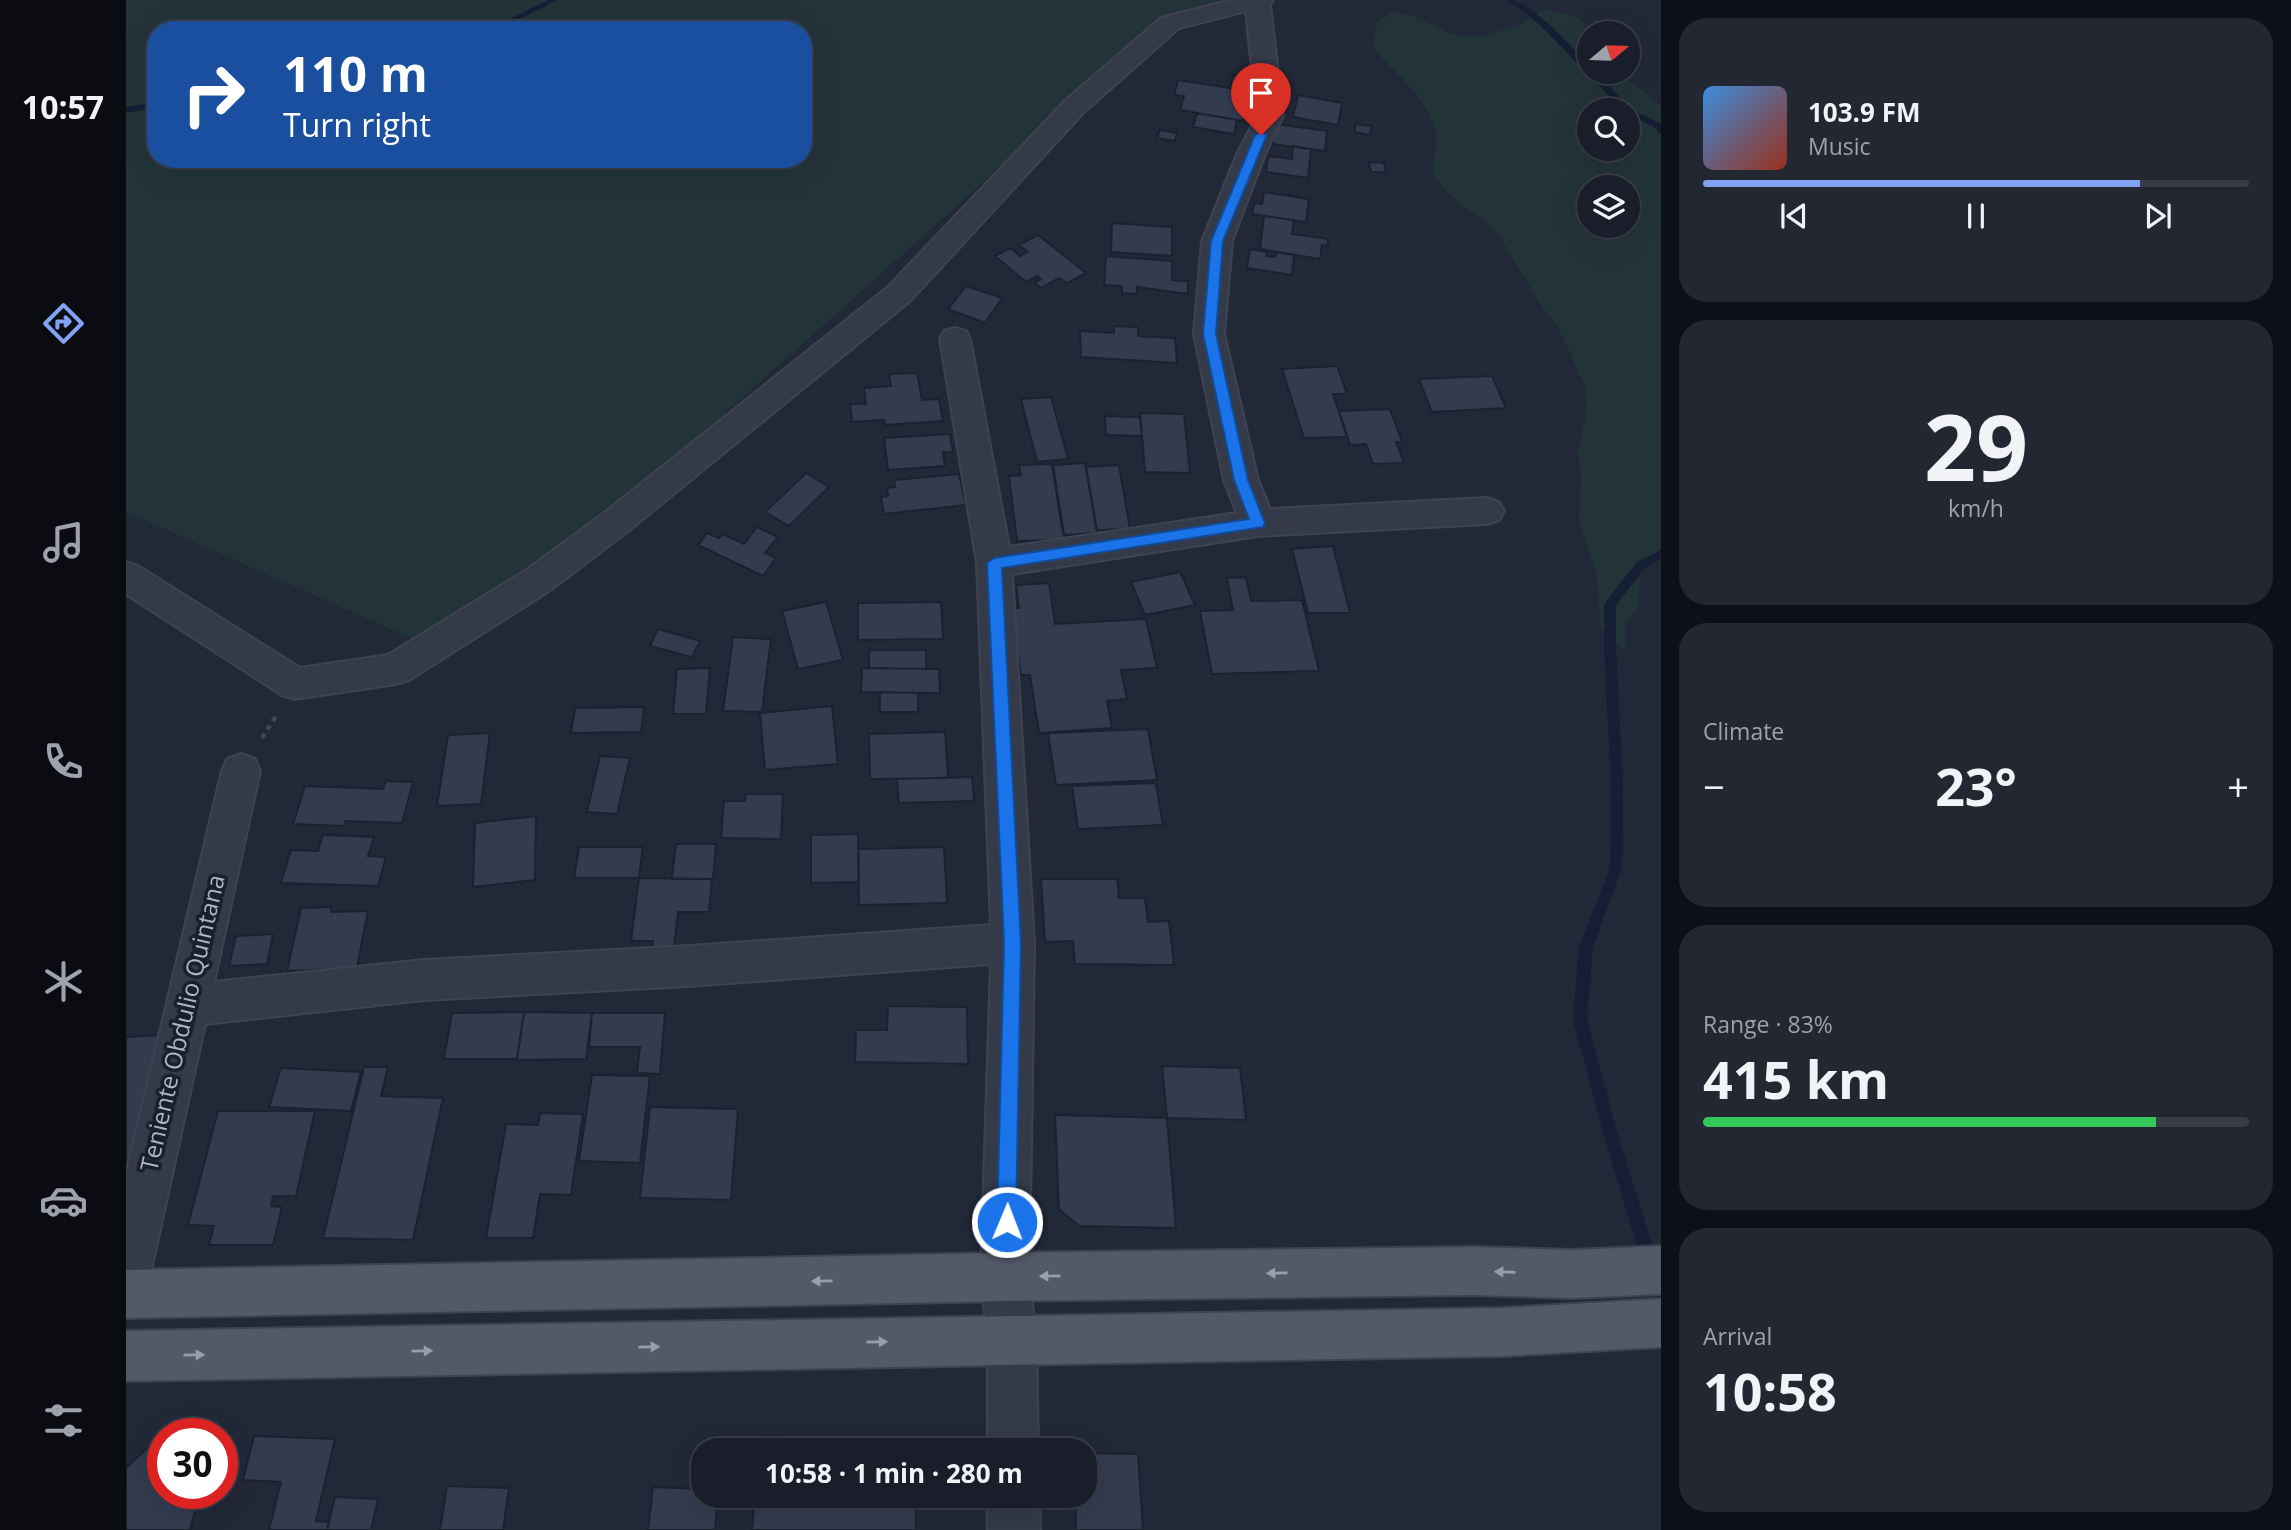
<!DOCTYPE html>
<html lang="en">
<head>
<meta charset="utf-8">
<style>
  :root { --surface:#191e2a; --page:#222732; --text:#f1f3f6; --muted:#9fa2a8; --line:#373c47; --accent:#82a2f6 }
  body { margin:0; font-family:"Open Sans",sans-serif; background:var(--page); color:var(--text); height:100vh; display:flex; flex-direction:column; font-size:26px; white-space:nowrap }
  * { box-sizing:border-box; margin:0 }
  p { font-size:23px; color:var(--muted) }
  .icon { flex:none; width:38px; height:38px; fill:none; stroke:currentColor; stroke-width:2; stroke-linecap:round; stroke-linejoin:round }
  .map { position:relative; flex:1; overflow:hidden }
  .panel { display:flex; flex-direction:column; gap:18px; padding:18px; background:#0e1017; width:630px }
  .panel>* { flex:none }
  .guide { position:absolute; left:21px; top:21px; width:665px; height:147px; border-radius:28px; box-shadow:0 7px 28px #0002,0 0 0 2px var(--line); background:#1a4fa0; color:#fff; overflow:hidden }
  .needle { width:46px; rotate:71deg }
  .buttons { position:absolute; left:1451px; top:21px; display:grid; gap:14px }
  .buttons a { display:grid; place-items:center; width:63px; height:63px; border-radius:50%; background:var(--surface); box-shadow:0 7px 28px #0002,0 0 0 2px var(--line); font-size:35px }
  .speed { position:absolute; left:21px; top:1418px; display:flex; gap:14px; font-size:35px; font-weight:700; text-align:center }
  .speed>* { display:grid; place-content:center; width:91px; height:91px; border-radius:50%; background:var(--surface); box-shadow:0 7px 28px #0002,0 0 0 2px var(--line); line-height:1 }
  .speed .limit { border:10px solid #d22; background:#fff; color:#111 }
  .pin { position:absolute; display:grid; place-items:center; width:60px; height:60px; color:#fff; margin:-72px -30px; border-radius:50% 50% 50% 0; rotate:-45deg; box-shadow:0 0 7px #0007 }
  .pin .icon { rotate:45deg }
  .me { position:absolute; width:77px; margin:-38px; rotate:1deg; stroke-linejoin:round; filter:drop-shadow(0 0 5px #0008) }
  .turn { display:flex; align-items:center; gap:24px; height:147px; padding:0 21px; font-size:32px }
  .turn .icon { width:91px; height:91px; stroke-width:2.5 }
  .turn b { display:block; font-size:49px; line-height:60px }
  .big { font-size:52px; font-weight:700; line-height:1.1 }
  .panel .widget { flex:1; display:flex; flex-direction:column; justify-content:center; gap:10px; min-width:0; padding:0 24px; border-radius:28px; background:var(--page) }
  .panel .dial { align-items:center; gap:0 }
  .dial b { font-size:91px; line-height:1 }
  .song { display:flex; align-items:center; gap:21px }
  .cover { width:84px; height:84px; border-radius:10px; background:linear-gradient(135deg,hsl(210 70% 55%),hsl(10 70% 35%)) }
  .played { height:7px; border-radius:4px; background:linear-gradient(90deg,var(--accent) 80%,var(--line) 80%) }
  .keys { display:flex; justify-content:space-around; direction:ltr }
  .heat { display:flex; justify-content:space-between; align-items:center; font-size:38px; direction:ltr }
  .charge { height:10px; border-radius:5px; background:linear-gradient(90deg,#34c759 83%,var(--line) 0) }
  .trip { position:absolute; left:565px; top:1438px; width:406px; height:70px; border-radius:28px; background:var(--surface); box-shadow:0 7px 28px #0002,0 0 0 2px var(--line); font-weight:700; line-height:70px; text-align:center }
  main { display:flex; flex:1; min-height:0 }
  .menu { display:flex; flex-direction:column; width:126px; justify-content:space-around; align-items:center; background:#0a0c11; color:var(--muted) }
  .menu .icon { width:49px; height:49px }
  .menu .selected { color:var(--accent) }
  .menu b { font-size:32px; color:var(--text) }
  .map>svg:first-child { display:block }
</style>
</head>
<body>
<main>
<nav class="menu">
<b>10:57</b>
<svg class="icon selected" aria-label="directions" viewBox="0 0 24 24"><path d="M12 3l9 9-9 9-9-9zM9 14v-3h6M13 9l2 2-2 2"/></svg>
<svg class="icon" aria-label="music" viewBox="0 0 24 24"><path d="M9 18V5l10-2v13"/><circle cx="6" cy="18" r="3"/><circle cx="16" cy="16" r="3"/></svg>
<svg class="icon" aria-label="phone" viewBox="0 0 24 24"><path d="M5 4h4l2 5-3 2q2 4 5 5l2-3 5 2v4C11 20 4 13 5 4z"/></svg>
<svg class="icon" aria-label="climate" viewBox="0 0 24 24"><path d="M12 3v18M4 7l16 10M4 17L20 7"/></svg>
<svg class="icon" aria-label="car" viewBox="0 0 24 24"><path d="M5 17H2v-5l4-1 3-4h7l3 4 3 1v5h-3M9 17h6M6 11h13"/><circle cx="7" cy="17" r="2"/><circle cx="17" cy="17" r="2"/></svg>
<svg class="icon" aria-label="filters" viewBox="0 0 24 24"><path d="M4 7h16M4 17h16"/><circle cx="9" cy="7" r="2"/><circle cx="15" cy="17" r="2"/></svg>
</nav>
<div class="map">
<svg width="1535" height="1530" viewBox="0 0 1535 1530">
  <rect width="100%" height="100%" fill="#212838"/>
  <path fill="#233439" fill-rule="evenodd" d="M0,0h1095l-21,6 -74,48 -584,524 -45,27 -86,33 -285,-126zM30,30h647v129h-647z
    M1418,10c20,3 38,6 49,23h-4v39h30l42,34v444l-21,15 -1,41 -14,19v26l-24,-23 -5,-55 -17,-52 2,-46 -3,-23 9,-43 -1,-21 -28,-61 -15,-19 -43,-71 -15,-18 -21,-12 -17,-15 -14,-18c0,-13 6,-33 2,-44 -13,-39 -37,-53 -62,-82l4,-26 15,-10 22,4 38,18 24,3 40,-10zM1463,110h39v39h-39zM1463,187h39v39h-39z"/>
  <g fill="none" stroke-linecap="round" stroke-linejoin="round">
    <path fill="#151e35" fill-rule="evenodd" d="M422,0h10l-60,30h-11z
      M1382,0c23,0 64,48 81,65v7h6l36,37 30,15v10l-3,-1 -2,-5 -28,-14v-4h-5l-82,-84z
      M30,102v6l-30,5v-6z
      M1535,550v9l-16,9 -29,37v43l7,135 -1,85 -29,79 -6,72 29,110 42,134 -3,5 -5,3 -5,-3 -3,-5 -40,-134 -29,-110 6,-72 31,-79 1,-85 -7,-135v-44l33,-42z"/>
  </g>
  <path fill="#333b4f" stroke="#1c212f" stroke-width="2" d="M1107,75l20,3 -9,43 -64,-11 4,-14 -10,-1 4,-15 52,8z
    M1172,95l44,8 -4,22 -45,-8z
    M1071,113l40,7 -3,14 -41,-7z
    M1149,124l52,7 -2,20 -52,-7z
    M1229,124l16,2 -1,9 -15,-3z
    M1034,130l17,3 -2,8 -18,-3z
    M1167,146l18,3 -3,29 -42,-6 2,-16 24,3z
    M1243,162l15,1 2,9h-15z
    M1138,192l45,7 -3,23 -54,-8 2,-11 8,1z
    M1138,216l30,4 -2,14 36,5v7l-6,-1 -2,14 -60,-10z
    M986,223l60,4v29l-61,-4z
    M912,235l48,38 -19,10 -8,-5 -18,10 -6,-5 6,-4 -4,-3 -11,6 -31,-26 15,-8 10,8 8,-4 -9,-7z
    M1124,249l17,3 -1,4 9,1 1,-5 18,3 -2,20 -45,-7z
    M980,256l66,5v19l16,1v13l-51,-7v7l-15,-1v-7l-18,-1z
    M840,286l36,12 -17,25 -37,-14z
    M988,326l24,1v9l37,2 2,25 -96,-6 -1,-26 34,2z
    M1211,366l10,28h-14l14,43 -43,1 -22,-69z
    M791,373l5,27 17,-1 4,22 -58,4 -1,-5 -32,2 -2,-18h16l-2,-16 27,-2 -2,-12z
    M1366,376l14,32 -74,4 -13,-33z
    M925,397l17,62 -31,3 -16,-63z
    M1264,409l12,33h-6l8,21 -31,1 -7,-20 -16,1 -11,-34z
    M1014,413l44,1 6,59 -45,-1z
    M979,416l35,1 2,19 -36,-1z
    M824,434l3,18h-10l2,14 -57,4 -4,-32z
    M959,463l12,70 -33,2 -11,-70z
    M926,464l12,76 -47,1 -8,-65 12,-1 -2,-10z
    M993,465l11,64 -33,1 -11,-63z
    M680,473l23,14 -40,39 -24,-14z
    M833,474l7,31 -82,9 -3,-17 7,-1 -1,-8 8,-1 -1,-7z
    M631,527l21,10 -13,16 11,5 -13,18 -65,-31 9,-12 12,5 4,-4 21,10z
    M1207,546l17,67h-42l-16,-64z
    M1054,572l15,33 -50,10 -14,-33z
    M1120,577l5,24 51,-1 17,71 -107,3 -12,-63 33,-1 -6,-32z
    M923,583l6,41 91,-5 11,49 -36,2 6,29 -20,2 5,27 -73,5 -9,-58h-9l-10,-67h8l-3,-23z
    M700,602l17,58 -45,9 -16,-58z
    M815,602l2,37 -85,1v-37z
    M532,629l42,12 -8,16 -42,-11z
    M607,637l38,2 -9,73 -39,-1z
    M743,650h57v19l-57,-1z
    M584,668l-4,46h-33l4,-45z
    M736,668l77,1 1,24 -79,-1z
    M754,692l38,1v19h-38z
    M706,706l6,58 -73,6 -5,-57z
    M518,707l-3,25 -70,1 4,-25z
    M1022,729l9,51 -101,5 -8,-52z
    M819,732l3,46 -78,1 -1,-45z
    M364,733l-9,71 -44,2 11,-71z
    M474,756l30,2 -13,56 -30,-2z
    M846,777l2,24 -75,2 -2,-24z
    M260,781l27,1 -11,41 -57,-2 -1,5 -51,-2 12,-38 78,3z
    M1030,783l7,42 -85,4 -6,-43z
    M620,794h37l-2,45 -60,-1 3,-37h21z
    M410,816l-1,64 -62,7 2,-64z
    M732,834l1,48 -48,1v-48z
    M197,835l51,2 -6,19 18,1 -8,29 -97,-3 10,-33 27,1z
    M550,844h40l-3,35h-41z
    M453,847h64l-4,31h-65z
    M818,847l3,56 -88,2 -1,-56z
    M513,878l73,1 -3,33h-31l-4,35h-22l1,-6h-22z
    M915,879h76l2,19h26l3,24 21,-1 5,44 -99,-1 -2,-23 -28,1z
    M205,907v5l37,-1 -11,57 -70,3 14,-63z
    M147,934l-6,30 -38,2 7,-30z
    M762,1006l79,1 1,57 -113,-2 1,-32h31z
    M398,1012l68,1 -6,46 -69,1z
    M398,1012l-7,47h-73l8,-46z
    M466,1013h73l-5,61 -23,-1 3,-26h-51z
    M37,1035l-37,145v-143z
    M1036,1066l78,2 6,52 -79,-2z
    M238,1067h24l-7,29 62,2 -30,142 -90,-2z
    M155,1068l80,4 -10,39 -82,-4z
    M466,1075l58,1 -10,87 -61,-2z
    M524,1107l88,2 -7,91 -91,-2z
    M92,1111h97l-19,85h-23l-2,10 11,1 -9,38h-64l5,-19 -26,-1z
    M414,1113l43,1 -12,81 -31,-1 -7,44h-47l20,-114 32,1z
    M929,1115l112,3 9,110 -97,-2 -20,-17z
    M128,1436l81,3 -19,82 13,1 -2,8h-58l12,-48 -38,-2z
    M633,1436l158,6v9h-159z
    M30,1440h7v53h37l-10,37h-64v-62z
    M959,1453l53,1 5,76h-67l-1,-34h10z
    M321,1486l62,2 -6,42h-63z
    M527,1487l51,2v7h14l-3,34h-67z
    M629,1496h161v34h-164z
    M209,1497l43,2 -7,31h-44z"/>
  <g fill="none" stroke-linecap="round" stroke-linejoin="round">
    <defs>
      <path id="minor" d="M1105,0h42l-3,5 13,111 -18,38 -33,87 -8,93 34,146 12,29 217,-11 12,4 5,9 -5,9 -12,4 -229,12 -246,38 22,369 -5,334 7,63 2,111h-50v-111l-7,-63 10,-313 -302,22 -265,14 -219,24 -55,251 -7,17 -17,7v-124l96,-404 5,-12 14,-5 14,5 5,12 -46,211 210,-22 265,-14 302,-21 -14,-362 -37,-224 4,-8 11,-3 11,3 4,8 39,208 228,-34 -13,-33 -30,-146 8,-93 35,-87 20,-38 -11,-105 -67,17 -95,84 -174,189 -283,231 -78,59 -140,89 -13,4 -101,15 -13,-4 -156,-101v-32l12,4 162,102 88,-13 137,-84 78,-57 285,-227 178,-187 95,-82z
        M861,1496h52l1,34h-52z"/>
      <path id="major" d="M1535,1246v48l-88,4 -100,-3 -468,6 -879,17v-48l879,-17 468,-6 100,3z
        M1535,1299v48l-157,9 -1378,25v-50l1378,-23z"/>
    </defs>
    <use href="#minor" stroke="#3e4352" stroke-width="4"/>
    <use href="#major" stroke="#3e4352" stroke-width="4"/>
    <path stroke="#3b4d51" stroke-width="4.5" stroke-dasharray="5 5" stroke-linecap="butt" d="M136,738l14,-22"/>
    <use href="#minor" fill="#343a48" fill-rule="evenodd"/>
    <use href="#major" fill="#525968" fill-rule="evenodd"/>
  </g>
  <defs><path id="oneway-solid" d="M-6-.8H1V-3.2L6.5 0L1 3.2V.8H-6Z" transform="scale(1.75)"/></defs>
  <g fill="#989eae">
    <use href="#oneway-solid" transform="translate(1379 1272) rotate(-178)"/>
    <use href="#oneway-solid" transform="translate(1151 1273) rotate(179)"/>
    <use href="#oneway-solid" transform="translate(924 1276) rotate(179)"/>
    <use href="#oneway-solid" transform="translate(696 1281) rotate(179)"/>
    <use href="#oneway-solid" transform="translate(751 1342) rotate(-1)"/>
    <use href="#oneway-solid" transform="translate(523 1347) rotate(-1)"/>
    <use href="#oneway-solid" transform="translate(296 1351) rotate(-1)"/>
    <use href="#oneway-solid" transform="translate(68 1355) rotate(-1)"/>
  </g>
  <path fill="#1a73e8" stroke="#114b97" stroke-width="2" d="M1135,132l6,3 -44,106 -7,93 32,146 17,43 -2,4 -261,41 19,375 -5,279 -3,6 -6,3 -7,-3 -3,-6 7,-279 -17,-380 7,-5 255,-39 -15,-39 -31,-146 8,-93 44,-106z"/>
  <g text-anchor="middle" stroke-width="7" stroke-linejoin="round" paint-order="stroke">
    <g font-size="24" fill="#afb5c5" stroke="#1a1f2d">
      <text transform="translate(57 1023) rotate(-77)" y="8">Teniente Obdulio Quintana</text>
    </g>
  </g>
</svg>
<div class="buttons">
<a><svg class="needle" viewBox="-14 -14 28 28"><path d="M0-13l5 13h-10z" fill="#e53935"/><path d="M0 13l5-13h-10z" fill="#9fa2a8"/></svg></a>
<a><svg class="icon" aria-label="search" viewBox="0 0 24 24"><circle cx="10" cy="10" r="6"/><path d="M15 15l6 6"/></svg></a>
<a><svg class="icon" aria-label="layers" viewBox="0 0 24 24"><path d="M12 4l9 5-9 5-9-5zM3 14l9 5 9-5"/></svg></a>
</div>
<div class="speed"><div class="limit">30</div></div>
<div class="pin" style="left:1135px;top:135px;background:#d93025"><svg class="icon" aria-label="arrive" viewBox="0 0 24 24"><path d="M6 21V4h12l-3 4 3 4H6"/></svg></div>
<svg class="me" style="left:881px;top:1222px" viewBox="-20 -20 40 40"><circle r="17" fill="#1a73e8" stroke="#fff" stroke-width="3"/><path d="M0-11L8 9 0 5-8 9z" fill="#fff"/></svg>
<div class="trip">10:58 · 1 min · 280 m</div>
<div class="guide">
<div class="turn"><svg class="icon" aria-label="right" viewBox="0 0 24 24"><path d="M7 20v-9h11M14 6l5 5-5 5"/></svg><div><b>110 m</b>Turn right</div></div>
</div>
</div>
<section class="panel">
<div class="widget">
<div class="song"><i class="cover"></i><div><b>103.9 FM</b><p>Music</p></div></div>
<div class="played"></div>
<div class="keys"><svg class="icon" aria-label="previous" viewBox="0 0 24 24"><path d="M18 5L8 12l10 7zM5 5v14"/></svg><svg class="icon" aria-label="pause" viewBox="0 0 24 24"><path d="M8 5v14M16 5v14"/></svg><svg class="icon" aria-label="next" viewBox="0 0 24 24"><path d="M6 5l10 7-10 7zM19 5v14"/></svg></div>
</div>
<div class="widget dial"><b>29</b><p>km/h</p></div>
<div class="widget"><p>Climate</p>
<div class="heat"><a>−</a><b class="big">23°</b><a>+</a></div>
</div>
<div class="widget"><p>Range · 83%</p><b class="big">415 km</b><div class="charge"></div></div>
<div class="widget"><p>Arrival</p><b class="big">10:58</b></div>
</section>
</main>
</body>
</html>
